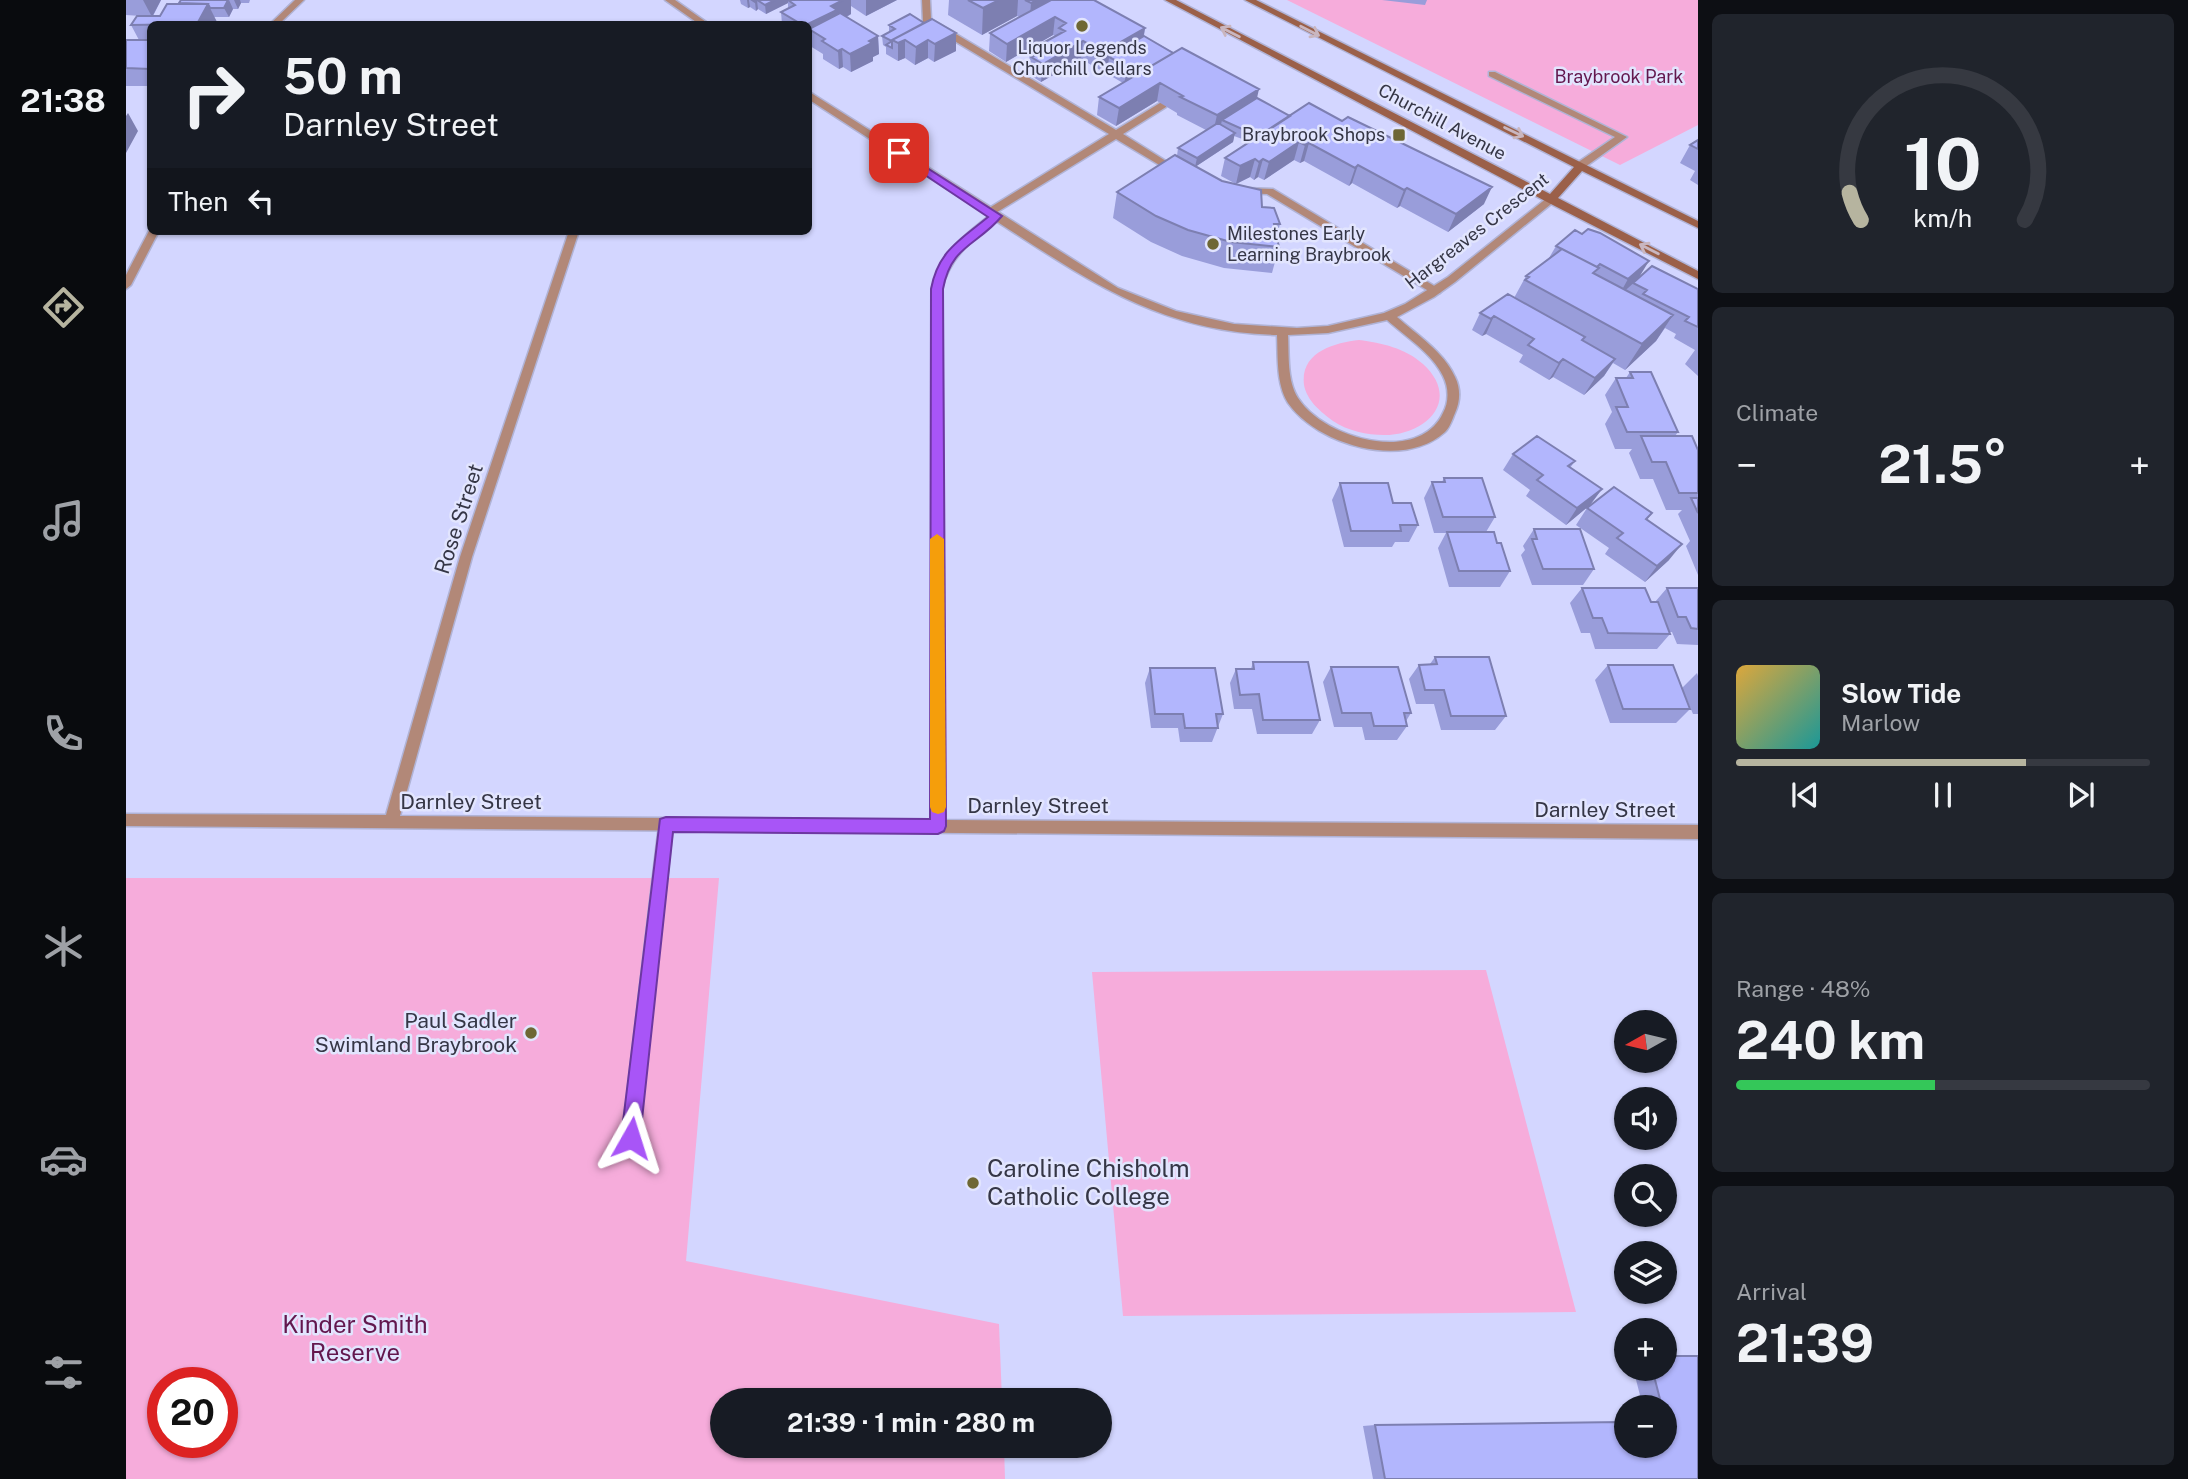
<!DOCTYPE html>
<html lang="en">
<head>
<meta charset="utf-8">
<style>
  :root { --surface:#171b24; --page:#20242c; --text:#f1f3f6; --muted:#9ea1a6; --line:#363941; --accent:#b6b49f }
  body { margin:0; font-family:"Public Sans",sans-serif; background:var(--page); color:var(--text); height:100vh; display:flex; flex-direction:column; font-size:26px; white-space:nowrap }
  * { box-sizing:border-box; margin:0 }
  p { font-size:23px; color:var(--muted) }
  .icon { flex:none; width:38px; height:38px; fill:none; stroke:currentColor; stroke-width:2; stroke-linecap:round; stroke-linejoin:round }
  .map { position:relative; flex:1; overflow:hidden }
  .drawer { display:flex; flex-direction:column; gap:14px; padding:14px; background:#0d0f14; width:490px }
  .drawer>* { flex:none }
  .top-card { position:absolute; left:21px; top:21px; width:665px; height:214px; border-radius:10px; box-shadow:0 2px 5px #0004; background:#171b24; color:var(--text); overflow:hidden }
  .needle { width:46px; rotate:262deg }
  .fabs { position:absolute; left:1488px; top:1010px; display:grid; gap:14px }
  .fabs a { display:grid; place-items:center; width:63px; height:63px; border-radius:50%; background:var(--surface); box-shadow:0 2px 5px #0004; font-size:35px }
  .speed { position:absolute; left:21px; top:1367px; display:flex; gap:14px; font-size:35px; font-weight:700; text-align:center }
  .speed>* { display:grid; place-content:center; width:91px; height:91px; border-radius:50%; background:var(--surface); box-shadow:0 2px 5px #0004; line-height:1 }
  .speed .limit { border:10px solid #d22; background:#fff; color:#111 }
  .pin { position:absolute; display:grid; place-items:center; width:60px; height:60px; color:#fff; margin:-30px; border-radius:14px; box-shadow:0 4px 10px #0006 }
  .me { position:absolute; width:77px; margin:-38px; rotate:6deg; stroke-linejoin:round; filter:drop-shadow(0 0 5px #0008) }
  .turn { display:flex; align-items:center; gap:24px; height:147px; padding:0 21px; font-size:32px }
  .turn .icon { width:91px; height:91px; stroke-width:2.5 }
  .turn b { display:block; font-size:49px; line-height:60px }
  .then { display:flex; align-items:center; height:66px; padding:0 21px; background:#0003; gap:14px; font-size:26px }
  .big { font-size:52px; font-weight:700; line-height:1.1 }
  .drawer .tile { flex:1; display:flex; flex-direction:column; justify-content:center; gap:10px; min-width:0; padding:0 24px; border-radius:10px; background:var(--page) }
  .drawer .dial { align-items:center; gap:0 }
  .dial svg { height:182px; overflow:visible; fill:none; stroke:var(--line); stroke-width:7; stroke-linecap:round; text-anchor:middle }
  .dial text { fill:var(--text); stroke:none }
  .song { display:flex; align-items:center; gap:21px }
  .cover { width:84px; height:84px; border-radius:10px; background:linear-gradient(135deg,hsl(40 70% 55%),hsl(180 70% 35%)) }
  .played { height:7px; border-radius:4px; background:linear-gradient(90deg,var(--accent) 70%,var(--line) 70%) }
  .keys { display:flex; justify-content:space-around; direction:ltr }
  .heat { display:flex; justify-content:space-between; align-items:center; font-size:38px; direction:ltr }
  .charge { height:10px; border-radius:5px; background:linear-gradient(90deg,#34c759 48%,var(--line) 0) }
  .trip { position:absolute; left:584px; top:1388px; width:402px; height:70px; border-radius:35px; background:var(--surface); box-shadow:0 2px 5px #0004; font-weight:700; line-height:70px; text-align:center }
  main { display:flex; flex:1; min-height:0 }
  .menu { display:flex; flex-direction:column; width:126px; justify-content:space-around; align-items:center; background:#090b0e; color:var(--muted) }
  .menu .icon { width:49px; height:49px }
  .menu .on { color:var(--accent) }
  .menu b { font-size:32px; color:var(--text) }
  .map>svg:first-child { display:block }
</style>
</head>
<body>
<main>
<nav class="menu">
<b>21:38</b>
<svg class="icon on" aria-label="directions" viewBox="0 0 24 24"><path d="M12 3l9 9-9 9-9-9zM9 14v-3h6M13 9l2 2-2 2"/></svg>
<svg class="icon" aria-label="music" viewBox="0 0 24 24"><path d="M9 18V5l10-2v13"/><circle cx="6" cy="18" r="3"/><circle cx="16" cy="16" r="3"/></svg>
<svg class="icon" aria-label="phone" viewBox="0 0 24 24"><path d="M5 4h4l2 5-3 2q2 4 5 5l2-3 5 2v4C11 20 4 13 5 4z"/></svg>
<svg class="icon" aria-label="climate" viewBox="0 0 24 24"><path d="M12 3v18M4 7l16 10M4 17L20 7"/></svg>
<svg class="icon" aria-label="car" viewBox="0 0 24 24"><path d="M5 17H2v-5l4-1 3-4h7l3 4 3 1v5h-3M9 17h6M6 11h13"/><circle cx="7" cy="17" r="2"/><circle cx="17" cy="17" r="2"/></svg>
<svg class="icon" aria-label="filters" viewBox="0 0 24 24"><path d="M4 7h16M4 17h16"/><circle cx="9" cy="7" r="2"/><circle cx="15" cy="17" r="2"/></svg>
</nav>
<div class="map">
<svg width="1572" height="1479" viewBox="0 0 1572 1479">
  <rect width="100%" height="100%" fill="#d3d6ff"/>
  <path fill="#f6acdb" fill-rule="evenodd" d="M1161,0h411v125l-78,40z
    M1233,340c23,3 46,8 64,24 39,36 3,71 -39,71 -17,0 -36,-4 -51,-14 -12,-9 -26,-20 -29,-36 -4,-33 30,-42 55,-45z
    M0,878h593l-33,383 313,63 3,76h-279v46h281l1,33h-879zM37,1382h59v60h-59z
    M1360,970l90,342 -453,4 -31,-344z"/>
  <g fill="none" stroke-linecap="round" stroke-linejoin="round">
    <defs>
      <path id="lane" d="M796,0h8l1,19 185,111 44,-27h6v4l-43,27 62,39 -5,3 -4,-1 -60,-36 -122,75h-8v-4l123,-76 -186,-112z
        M1363,72h6l132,65 -42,30h-8v-4l38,-26 -126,-61z
        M1118,188l29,1 168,101 -1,3h-8l-165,-99 -27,-1v-4z
        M540,818l5,2 2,5 -35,313 -2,6 -6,2 -6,-2 -2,-6 37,-313 2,-5z"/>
      <path id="street" d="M169,0h9l-25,24h-9z
        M539,0h10l34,24h-10z
        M682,91l310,197 58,23 58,13 63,4 31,-2 56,-13 21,-9 43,-27 99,-79 4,-1 5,3 -101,82 -21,15 -37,20c20,18 47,35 58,60 6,12 5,25 0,36 -3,7 -5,14 -10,19 -41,38 -128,13 -157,-29 -12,-19 -10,-47 -11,-68 -116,-3 -188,-54 -281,-114 -25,20 -45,35 -54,67l3,532 753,5v14l-1572,-13v-12l260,1 74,-258 109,-326h10l-107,326 -72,259 531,4 1,-532c8,-34 30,-51 57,-72l-181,-117zM1261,320c19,17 45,33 56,56 6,12 6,26 0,37 -24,52 -119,26 -145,-15 -11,-17 -9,-43 -10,-63l40,-2z
        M24,229v2h9l-28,54 -5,4v-14z"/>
      <path id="secondary" d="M1039,0h11l374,194 24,-27 -329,-167h11l442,221v7l-116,-57 -24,27 140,73v8l-151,-77z"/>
    </defs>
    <use href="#lane" stroke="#b0b3d6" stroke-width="3"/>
    <use href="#street" stroke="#b0b3d6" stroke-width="3"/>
    <use href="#secondary" stroke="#b0b3d6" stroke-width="3"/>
    <use href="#lane" fill="#b28878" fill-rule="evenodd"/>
    <use href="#street" fill="#b28878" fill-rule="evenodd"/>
    <use href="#secondary" fill="#9b6049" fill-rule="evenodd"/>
  </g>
  <path fill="#999dda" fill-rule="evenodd" d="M0,0h35l-8,16h7l20,-12 -1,-1 2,-3h69l-1,3h-8l-3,6h-5l-4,8h-15l3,5 -67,2v62h-24v-46h13l-8,-15 10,-9 -15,-1z
    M614,0h157l-31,16 -15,-10v8l-4,3 31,19 1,18 -6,3v4l-22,11 -8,-5 -4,2 -16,-10v-5l-13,-8 -2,-22h-26l-1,-12 7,-4v-5l-22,11 -8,-5 -2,2 -6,-4 -2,1 -7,-4z
    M823,0h145l51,28 -1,8 146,80 194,88 -36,28 -48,-26 -3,2 -45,-25 -3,3 -45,-25 -4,2 -6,-3 -30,20 -6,-3 -4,3 -4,-3 -14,7 26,23 18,17 -3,11 2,12 -7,26 -48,-5 -42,-12 -31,-14 -38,-24 4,-26 60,-36 1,-8 28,-18 -29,-15v-2l-20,-12 -41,25 -19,-11 2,-18 24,-14 -12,-7 1,-8 -4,-2 -8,4 -19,-11 -40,23 -11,-7v-7h-1l1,-18 25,-14 -2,-1 -47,27 -17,-11 1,-18 30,-16 -3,-1 -35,19 -34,-20zM1108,136l11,4 -1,3 2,1 -21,14 -4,18 15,8 -14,-3 -27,-14 38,-25z
    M1256,0h45l-2,5z
    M763,25l67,26 -22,11 -6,-4 -13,7 -10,-7 -7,3 -12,-7v-7l-3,-2 -1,-9 7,-4z
    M1572,140v45l-8,-5 5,-9 -15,-8 10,-18z
    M1430,246l83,31 59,12v87l-13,-12 10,-14 -21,-12 2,-4 -11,-6 -9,13 -31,29 -12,-7 -9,13 -20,19 -31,-18 -4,3 -30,-18 4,-7 -37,-21 -4,2 -10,-6 8,-17 34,-15 12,-22 23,-18z
    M1504,372l48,60 -3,4 23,14v125l-12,-29 4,-5 -12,-27 4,-4h-16l-13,-31h-13l-11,-26 3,-4h-17l-10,-25 7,-12 -7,-17 11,-17h10z
    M1387,454l62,7 -5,7 32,21 -12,16 -24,20 -40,-29 4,-6 -27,-20z
    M1318,478l51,39 -9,15 11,11 13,28 -10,16h-51l-11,-39 8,-15h-12l-10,-35 8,-16h10z
    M1214,483l53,20 25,22 -9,17h-14l-3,5h-48l-12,-47z
    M1461,508l65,5 -5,7 22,40 -24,22 -40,-28 4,-6 -33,-23z
    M1408,529l60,40 -11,16h-51l-11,-30 4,-5 -2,-4z
    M1456,588l69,14h4l12,-14h31v57l-21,-1 -5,-12h-2v2l-13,15h-62l-5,-16h-9l-11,-30z
    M1309,657l71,59 -11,14h-54l-7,-26h-18l-7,-25 10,-14 11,-1z
    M1127,662l67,58 -8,14h-55l-5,-25h-18l-4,-26 6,-14h15z
    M1482,665l82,44 -14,14h-66l-15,-43z
    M1205,667l80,46 -5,8 1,5 -10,14h-32l-3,-13h-28l-11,-45z
    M1024,668l73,46 -11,28h-32l-2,-14h-27l-6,-45z
    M1571,673l1,3v38h-5l-11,-26z
    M1507,1368h31l34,111h-325l-10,-53 12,-1 250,11 39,10v-39h-21z"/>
  <path fill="#7d7fb1" d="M17,0h18l-9,17z
    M103,0l4,9 -4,8 -5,-9z
    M108,0h6l1,3 -3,6z
    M621,0h2l1,7 -2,1z
    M631,0l1,9 -2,2 -1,-9z
    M649,0h19h-6v3l-22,11 -1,-9z
    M717,0h8v14l-13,7 -29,8 1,13 -2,1v-19l23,-18z
    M740,0h31l-31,16z
    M873,0h19l-1,16 -35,19 1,-27z
    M911,0h34l-42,29 2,-26z
    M82,4l9,18 -2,2h-18z
    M929,17l-2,18 -47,27 1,-18z
    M1019,28l-3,17 -33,12 -1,9 -8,4 3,-18z
    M830,33v18l-22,11 1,-18z
    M752,36l1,18 -6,3v4l-22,11 -1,-18 19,-13z
    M779,40v18l-7,3v-18z
    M802,40v18l-13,7 1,-18z
    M957,41l-2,18 -40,23 2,-18z
    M716,49l1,18 -4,2 -1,-18z
    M1007,70l-1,9 -8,5 2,-9z
    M1034,83l-3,18 -41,25 3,-18z
    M1133,89l-4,18 -33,13 -2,9 -7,4 4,-18z
    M2,113l10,18 -12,22v-37z
    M1109,133l-2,9 -38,25 2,-9z
    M1173,142l-5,18 -30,20 5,-18z
    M1183,143l-5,18 -4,2 5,-18z
    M1129,159l-5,18 -14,7 4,-18z
    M1137,159l-5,18 -4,3 5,-18z
    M1232,165l-6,18 -3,3 6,-18z
    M1366,187l-8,17 -36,28 8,-18z
    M1281,188l-7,18 -3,2 7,-18z
    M1523,261l-11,18 -20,18 10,-18z
    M1547,315l-17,26 -31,29 17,-26z
    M1368,316l-8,18 -4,2 9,-17z
    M1437,359l-10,18 -4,3 10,-17z
    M1489,359l-11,17 -20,19 11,-17z
    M1476,489l-12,16 -24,20 11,-17z
    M1556,544l-13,16 -24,22 12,-16z"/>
  <path fill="#b2b6fd" stroke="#7d7fb1" stroke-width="2" d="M55,0h47l-4,8h-14l-2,-4 -29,-1z
    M626,0h23l-10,5 -8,-5 -2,2z
    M662,0h55l-12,6 6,4 -29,14h-7l-20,-12 14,-7z
    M842,0h31l-16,8z
    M899,0h12l-6,3z
    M925,0h43l51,28 -42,24 -20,-11 -40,23 -12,-7 7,-3 -8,-4 35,-19 -6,-3 7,-5 -11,-6 -48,27 -17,-11z
    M41,4h41l-11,20 -66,1 6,-9h23z
    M714,13l38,23 -9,5 3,2 -22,11 -8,-5 -4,2 -16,-10 3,-2 -16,-10z
    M784,14l14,9 -32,17v8l-6,-3 6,-4 -10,-5 13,-7 -6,-4z
    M806,19l24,14 -21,11 -7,-4 -12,7 -11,-7 -7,3 -6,-3z
    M1018,36l29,17 -34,20 -6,-3 -7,5 -13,-8 7,-4 -11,-6z
    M0,40h24v29l-24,-1z
    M1056,48l77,41 -42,26 -37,-18 3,-1 -23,-13 -41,25 -20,-11z
    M1131,98l33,18 -35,23 -8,-5 2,-2 -27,-12z
    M1183,103l33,18 6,-4 144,70 -36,27 -49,-26 -3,2 -46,-25 -3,3 -46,-25 -4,2 -6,-3 -30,20 -6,-3 -4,3 -4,-3 -15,7 -15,-8z
    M1092,123l17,10 -38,25 -19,-10z
    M1572,140v9l-8,-4z
    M1049,155l47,26 39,9 1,17 12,1 6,16h-6l5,23 -48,-5 -43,-12 -32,-14 -39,-24z
    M1462,229l12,4 49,28 -21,18 -28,-15 -3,3 -41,-21 19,-16 7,4z
    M1436,249l37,19 -6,5 80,42 -31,29 -117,-64 4,-3 -3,-1z
    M1526,266l46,23v38l-13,-6 4,-4 -46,-23 4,-4 -14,-7z
    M1382,294l77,43 -3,3 33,19 -20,19 -32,-19 -4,4 -31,-18 6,-6 -40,-23 -3,3 -11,-6z
    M1504,372h21l27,60h-51l-11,-25h12l-12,-29h17z
    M1411,436l38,25 -7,5 34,23 -25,19 -40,-28 6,-5 -30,-21z
    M1515,436h51l6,14v43h-19l-13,-31h-14z
    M1318,478h38l13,39h-52l-11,-35h13z
    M1214,483h48l5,20h18l7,22h-18l1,6h-50z
    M1488,487l38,26 -6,6 36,25 -25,22 -40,-28 6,-5 -36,-25z
    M1565,498h7v15z
    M1408,529h46l14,40h-51l-11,-30h5z
    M1321,532h47l3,11h4l9,28h-51z
    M1456,588h63l6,14h7l12,32 -62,-1 -6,-15h-9z
    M1541,588h31v41l-7,-1 -5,-11h-8z
    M1309,657h54l17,59h-55l-7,-26h-19l-6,-25 18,-1z
    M1127,662h55l12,58h-57l-4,-26 -19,1 -4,-26h18z
    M1482,665h65l17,44h-67z
    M1205,667h67l13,46h-7l3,13h-33l-3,-13h-29z
    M1024,668h65l8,46h-7l2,14h-33l-2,-14h-28z
    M1538,1356h34v123h-313l-10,-54 246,-3 4,14h1v10h38v-11h6l-6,-20v-8h-2l-10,-39h12z"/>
  <defs><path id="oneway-shaft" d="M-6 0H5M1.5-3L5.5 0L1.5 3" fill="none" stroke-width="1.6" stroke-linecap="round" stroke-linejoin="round" transform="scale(1.75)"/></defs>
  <g stroke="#c9b6bf">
    <use href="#oneway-shaft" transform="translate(1184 31) rotate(27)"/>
    <use href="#oneway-shaft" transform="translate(1104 32) rotate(-153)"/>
    <use href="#oneway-shaft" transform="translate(1388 132) rotate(26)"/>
    <use href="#oneway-shaft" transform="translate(1523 249) rotate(-153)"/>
  </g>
  <path fill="#a855f7" stroke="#6d37a1" stroke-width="2" d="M773,150l103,66c-25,30 -51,29 -59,73l3,537 -2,5 -6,3 -265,-2 -33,306 -3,7 -6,3 -7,-3 -3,-7 39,-319 6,-2 264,2 1,-530c7,-38 29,-49 57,-72l-93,-62 -2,-2z"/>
  <path fill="#f59e0b" d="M811,534l7,5 2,268 -2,5 -6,2 -6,-2 -2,-5v-268z"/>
  <g fill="#6e6734" stroke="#e2e5fe" stroke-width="2.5">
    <circle cx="956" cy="26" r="7"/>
    <rect x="1266" y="128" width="14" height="14" rx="3.5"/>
    <circle cx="1087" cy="244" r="7"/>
    <circle cx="405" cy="1033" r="7"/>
    <circle cx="847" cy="1183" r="7"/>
  </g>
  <g text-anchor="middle" stroke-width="5" stroke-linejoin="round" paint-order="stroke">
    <g font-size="18" fill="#353646" stroke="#e2e5fe">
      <text x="956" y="54">Liquor Legends<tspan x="956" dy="21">Churchill Cellars</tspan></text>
      <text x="1259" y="141" text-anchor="end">Braybrook Shops</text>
      <text x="1101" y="240" text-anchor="start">Milestones Early<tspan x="1101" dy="21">Learning Braybrook</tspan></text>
    </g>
    <g font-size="18" fill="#63174e" stroke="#e2e5fe">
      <text x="1493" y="83">Braybrook Park</text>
    </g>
    <g font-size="18" fill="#353646" stroke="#e2e5fe">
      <text transform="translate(1316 122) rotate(28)" y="6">Churchill Avenue</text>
      <text transform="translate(1351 231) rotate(-38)" y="6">Hargreaves Crescent</text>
    </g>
    <g font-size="21" fill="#353646" stroke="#e2e5fe">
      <text transform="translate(333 519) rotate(-72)" y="7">Rose Street</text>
      <text x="345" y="809">Darnley Street</text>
      <text x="912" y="813">Darnley Street</text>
      <text x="1479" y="817">Darnley Street</text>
    </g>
    <g font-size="21" fill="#353646" stroke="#e2e5fe" text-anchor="end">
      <text x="391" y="1028">Paul Sadler<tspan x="391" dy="24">Swimland Braybrook</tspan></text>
    </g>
    <g font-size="24" fill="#353646" stroke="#e2e5fe" text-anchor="start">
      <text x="861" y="1177">Caroline Chisholm<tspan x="861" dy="28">Catholic College</tspan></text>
    </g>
    <g font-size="24" fill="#63174e" stroke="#e2e5fe">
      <text x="229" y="1333">Kinder Smith<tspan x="229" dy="28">Reserve</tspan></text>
    </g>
  </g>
</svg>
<div class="fabs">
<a><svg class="needle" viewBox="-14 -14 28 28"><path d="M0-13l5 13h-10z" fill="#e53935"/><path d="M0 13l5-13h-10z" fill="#9ea1a6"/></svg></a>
<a><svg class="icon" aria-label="sound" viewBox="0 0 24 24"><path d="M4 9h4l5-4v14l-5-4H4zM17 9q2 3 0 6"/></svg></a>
<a><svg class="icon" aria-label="search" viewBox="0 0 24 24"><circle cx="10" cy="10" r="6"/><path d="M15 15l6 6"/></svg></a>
<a><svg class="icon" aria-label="layers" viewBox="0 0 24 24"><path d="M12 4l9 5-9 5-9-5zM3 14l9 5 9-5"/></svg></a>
<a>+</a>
<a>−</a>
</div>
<div class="speed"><div class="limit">20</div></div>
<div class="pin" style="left:773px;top:153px;background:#d93025"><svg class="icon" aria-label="arrive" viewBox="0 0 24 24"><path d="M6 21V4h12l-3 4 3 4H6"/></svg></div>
<svg class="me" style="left:505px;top:1138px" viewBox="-20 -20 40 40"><path d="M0-17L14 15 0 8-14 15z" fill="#a855f7" stroke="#fff" stroke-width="4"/></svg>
<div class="trip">21:39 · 1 min · 280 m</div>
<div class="top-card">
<div class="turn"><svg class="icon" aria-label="right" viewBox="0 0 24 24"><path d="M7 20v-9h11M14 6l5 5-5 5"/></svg><div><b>50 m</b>Darnley Street</div></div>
<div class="then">Then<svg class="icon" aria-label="left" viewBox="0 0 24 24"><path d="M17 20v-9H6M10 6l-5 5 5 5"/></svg></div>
</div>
</div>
<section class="drawer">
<div class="tile dial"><svg viewBox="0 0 100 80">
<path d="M14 69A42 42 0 1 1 86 69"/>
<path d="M14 69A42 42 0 0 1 9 57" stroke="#b6b49f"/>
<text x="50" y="56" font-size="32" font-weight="700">10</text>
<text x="50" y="72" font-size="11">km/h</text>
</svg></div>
<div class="tile"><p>Climate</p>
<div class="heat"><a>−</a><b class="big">21.5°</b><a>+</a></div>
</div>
<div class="tile">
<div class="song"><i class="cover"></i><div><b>Slow Tide</b><p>Marlow</p></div></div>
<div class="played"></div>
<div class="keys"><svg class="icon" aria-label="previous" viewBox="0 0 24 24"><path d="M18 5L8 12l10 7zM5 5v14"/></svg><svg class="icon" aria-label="pause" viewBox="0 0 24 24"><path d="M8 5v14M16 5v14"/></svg><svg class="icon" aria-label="next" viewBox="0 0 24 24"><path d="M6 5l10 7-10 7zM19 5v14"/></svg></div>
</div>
<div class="tile"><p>Range · 48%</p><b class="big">240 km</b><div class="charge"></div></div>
<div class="tile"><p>Arrival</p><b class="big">21:39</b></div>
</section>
</main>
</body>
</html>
